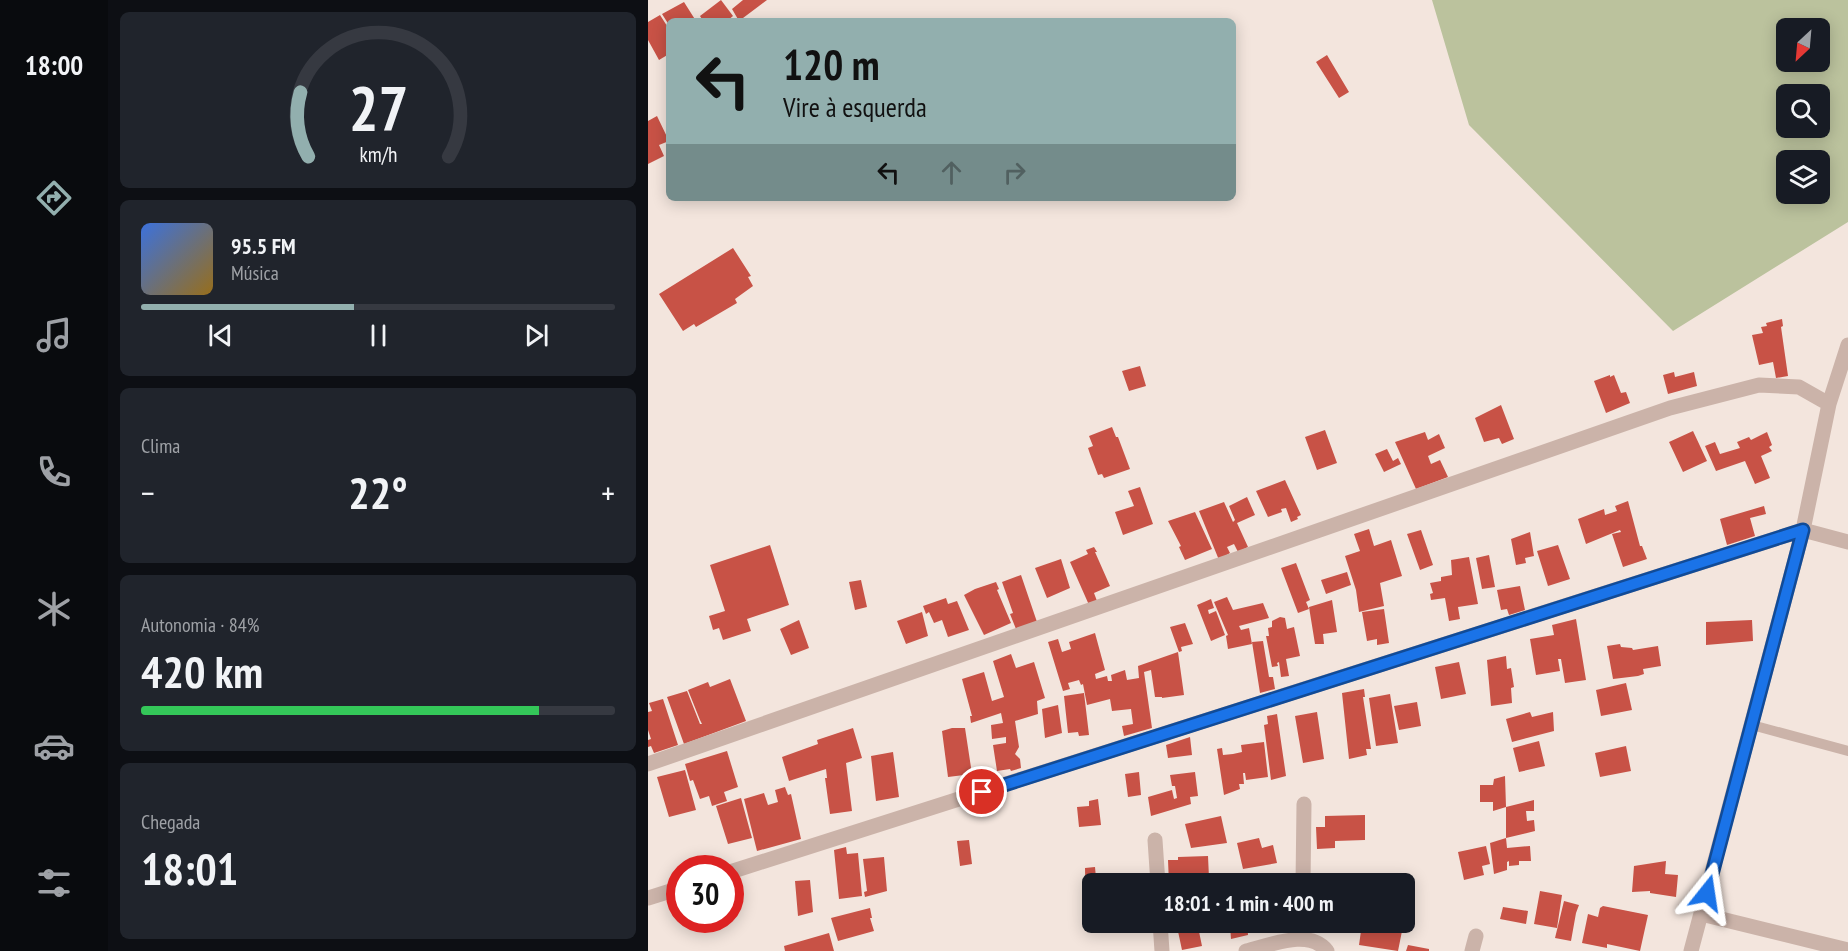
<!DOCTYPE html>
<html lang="pt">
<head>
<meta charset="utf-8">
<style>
  :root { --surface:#171b24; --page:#20242c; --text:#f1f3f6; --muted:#9ea1a6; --line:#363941; --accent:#92afae }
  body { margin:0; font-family:"PT Sans Narrow",sans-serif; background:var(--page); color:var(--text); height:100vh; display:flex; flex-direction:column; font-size:22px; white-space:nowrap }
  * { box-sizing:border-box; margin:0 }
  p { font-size:20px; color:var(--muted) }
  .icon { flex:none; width:33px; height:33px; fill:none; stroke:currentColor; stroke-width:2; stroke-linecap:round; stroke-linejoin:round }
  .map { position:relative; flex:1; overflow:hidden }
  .panel { display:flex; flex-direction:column; gap:12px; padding:12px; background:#0d0f14; width:540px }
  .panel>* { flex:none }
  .top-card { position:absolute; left:18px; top:18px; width:570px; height:183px; border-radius:9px; box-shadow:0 3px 15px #0003; background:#92afae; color:#111; overflow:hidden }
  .needle { width:39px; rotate:206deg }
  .controls { position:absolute; left:1128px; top:18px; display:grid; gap:12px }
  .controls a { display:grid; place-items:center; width:54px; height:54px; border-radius:9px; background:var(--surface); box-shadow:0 3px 15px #0003; font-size:30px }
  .speed { position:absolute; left:18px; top:855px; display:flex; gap:12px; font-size:30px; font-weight:700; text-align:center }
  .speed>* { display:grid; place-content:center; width:78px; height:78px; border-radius:50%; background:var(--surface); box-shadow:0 3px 15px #0003; line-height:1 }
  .speed .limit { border:9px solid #d22; background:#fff; color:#111 }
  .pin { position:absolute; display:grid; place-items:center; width:51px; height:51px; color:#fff; margin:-26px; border:3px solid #fff; border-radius:50%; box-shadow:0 2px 6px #0007 }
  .me { position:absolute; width:66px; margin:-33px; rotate:15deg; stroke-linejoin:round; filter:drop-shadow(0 0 4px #0008) }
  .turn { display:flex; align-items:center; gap:21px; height:126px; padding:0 18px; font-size:27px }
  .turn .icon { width:78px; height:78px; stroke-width:2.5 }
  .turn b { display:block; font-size:42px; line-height:51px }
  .lanes { display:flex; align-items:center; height:57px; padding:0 18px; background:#0003; justify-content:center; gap:30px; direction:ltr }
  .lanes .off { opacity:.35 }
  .big { font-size:45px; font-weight:700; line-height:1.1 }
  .panel .widget { flex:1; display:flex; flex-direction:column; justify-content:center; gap:9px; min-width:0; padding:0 21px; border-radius:9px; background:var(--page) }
  .panel .dial { align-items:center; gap:0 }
  .dial svg { height:156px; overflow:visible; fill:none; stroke:var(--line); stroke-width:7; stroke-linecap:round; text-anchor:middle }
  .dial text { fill:var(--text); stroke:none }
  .song { display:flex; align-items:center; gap:18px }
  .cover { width:72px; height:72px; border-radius:9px; background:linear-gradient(135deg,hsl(220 70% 55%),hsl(40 70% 35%)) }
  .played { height:6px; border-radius:3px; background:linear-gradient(90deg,var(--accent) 45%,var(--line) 45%) }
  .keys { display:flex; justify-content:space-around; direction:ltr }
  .heat { display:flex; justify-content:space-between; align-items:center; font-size:33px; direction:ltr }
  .charge { height:9px; border-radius:4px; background:linear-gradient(90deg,#34c759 84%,var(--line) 0) }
  .trip { position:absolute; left:434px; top:873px; width:333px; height:60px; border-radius:9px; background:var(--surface); box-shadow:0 3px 15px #0003; font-weight:700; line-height:60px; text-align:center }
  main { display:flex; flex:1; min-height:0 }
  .tabs { display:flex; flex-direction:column; width:108px; justify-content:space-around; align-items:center; background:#090b0e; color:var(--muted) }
  .tabs .icon { width:42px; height:42px }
  .tabs .selected { color:var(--accent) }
  .tabs b { font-size:27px; color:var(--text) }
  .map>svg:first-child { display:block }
</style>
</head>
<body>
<main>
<nav class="tabs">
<b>18:00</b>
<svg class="icon selected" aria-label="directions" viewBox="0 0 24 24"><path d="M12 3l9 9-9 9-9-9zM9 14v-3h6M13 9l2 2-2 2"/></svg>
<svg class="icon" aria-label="music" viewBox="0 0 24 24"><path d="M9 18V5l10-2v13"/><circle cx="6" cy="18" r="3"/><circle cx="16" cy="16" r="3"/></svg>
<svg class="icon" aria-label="phone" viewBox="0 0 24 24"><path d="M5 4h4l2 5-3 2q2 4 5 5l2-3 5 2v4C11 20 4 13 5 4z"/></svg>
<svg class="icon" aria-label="climate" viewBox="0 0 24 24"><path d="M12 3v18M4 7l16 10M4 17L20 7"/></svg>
<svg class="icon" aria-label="car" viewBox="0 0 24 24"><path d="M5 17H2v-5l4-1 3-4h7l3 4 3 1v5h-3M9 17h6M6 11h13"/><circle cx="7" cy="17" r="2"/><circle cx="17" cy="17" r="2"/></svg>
<svg class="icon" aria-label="filters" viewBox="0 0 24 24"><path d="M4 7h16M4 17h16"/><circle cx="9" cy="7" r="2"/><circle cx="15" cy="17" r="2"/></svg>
</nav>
<section class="panel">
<div class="widget dial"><svg viewBox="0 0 100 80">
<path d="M14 69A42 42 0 1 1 86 69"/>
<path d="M14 69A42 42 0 0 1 10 36" stroke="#92afae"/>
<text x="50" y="56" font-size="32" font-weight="700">27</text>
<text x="50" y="72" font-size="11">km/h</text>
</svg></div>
<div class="widget">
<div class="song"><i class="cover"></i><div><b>95.5 FM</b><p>Música</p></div></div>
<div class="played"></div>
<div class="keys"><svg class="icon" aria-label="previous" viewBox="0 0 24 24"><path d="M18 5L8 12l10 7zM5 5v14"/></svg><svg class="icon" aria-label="pause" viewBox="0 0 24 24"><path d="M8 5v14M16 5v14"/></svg><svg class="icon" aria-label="next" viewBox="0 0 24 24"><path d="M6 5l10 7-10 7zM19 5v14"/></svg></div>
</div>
<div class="widget"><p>Clima</p>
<div class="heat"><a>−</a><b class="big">22°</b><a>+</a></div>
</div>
<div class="widget"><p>Autonomia · 84%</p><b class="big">420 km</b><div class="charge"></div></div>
<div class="widget"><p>Chegada</p><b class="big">18:01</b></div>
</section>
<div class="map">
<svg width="1200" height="951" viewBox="0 0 1200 951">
  <rect width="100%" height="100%" fill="#f3e5dd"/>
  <path fill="#bbc29d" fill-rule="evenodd" d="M784,0h416v222l-175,109 -204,-206zM1138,28h34v34h-34zM1138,94h34v34h-34zM1138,160h34v34h-34z"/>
  <path fill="#c85246" d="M73,0l12,16 -6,5h-24l-3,-5z
    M95,0h24l-28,21 -7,-12z
    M36,2l12,19h-27v4l-7,-11z
    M12,15l9,14v25l-10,6 -11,-20v-18z
    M679,55l22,37 -10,6 -23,-36z
    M9,116l12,25 -10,4 5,11 -16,8v-43z
    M85,248l18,28 -3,1 5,9 -18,13 2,4 -41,24 -2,-3 -11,7 -24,-37z
    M1134,319l1,7 -2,1 7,49 -12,2 -3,-16 -14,3 -7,-30 11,-2 -2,-6 6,-1 -1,-3z
    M492,366l6,20 -17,5 -7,-20z
    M1026,372l1,5 19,-5 3,14 -29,8 -5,-19z
    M962,375v2l4,-2 7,18 5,-1 4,11 -24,10 -12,-32z
    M853,405l13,34 -12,5 -3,-6 -15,4 -9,-24z
    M464,427l4,10h2l12,32 -26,9 -2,-4 -4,1 -8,-21 -2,-6 5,-2 -4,-10z
    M677,430l12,33 -20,7 -12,-33z
    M1045,431l14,30 -24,11 -14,-30z
    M777,432l3,8 11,-6 6,14 -17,8 3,8 9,-4 8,17 -32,12 -21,-47z
    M1119,432l5,13 -3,2 3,4 -11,5 9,22 -15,6 -10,-23 -29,10 -11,-25 10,-4 5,12 20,-6 -3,-6 12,-5 2,3z
    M739,449l6,12 5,-3 3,6 -17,8 -9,-18z
    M637,480l16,35 -4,2 1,2 -7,3 -5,-14 -5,1 1,3 -14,5 -12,-26z
    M492,487l13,37 -30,11 -8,-23 19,-6 -6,-15z
    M599,497l8,18 -18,8 11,24 -10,5 -4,-8 -7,3 3,6 -11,7 -20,-49 25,-9 9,20 2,-2 -6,-14z
    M980,501l12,45h2l5,13 -24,8 -11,-33 9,-2 -1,-2 -34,14 -8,-25 26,-10 1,6 12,-4 -2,-5z
    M1116,506l2,8 -16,4 5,18 -28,9 -7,-26z
    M547,512l17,37 -27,11 -6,-13 2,-1 -13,-25z
    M721,529l5,17 17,-6 11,36 -22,7 4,23 -25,6 -3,-22 -11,-34 15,-5 -6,-17z
    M773,530l12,35 -13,5 -13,-36z
    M882,532l4,24 -9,2 1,5 -10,2 -5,-26z
    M122,545l19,60 -42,14 4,12 -28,9 -4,-12 -6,2 -4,-14 16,-5 -15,-46z
    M910,545l12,34 -22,7 -11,-35z
    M446,547l3,5h-2l15,34 -16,7 3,8 -8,4 -19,-43 18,-8 -2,-4z
    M841,555l6,32 -13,2 -6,-31z
    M821,557l9,47 -20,3 2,12 -11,2 -4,-23 -14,2 -1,-6 3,-1 -3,-10 11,-2v-4l11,-2 -1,-15z
    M413,559l9,29 -23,10 -12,-30z
    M648,563l14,37 -4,2 3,7 -11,4 -17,-45z
    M699,572l4,13 -25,9 -5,-14z
    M373,575l16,47 -21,7 -6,-15 3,-1 -11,-31z
    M213,580l6,27 -12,3 -6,-28z
    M348,582l3,7 -2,1 14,33 -27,12 -20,-40 11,-6z
    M872,586l5,24 -16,5 -2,-6 -6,1 -4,-20z
    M579,597l6,13 30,-7 6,15 -30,8 2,4 8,-2 3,16 -24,5 -2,-13 2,-1 -14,-33z
    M298,598l2,6 9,-3 12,29 -21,7 -6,-17 -8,3 -5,-11 -3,2 -3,-8z
    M563,599l3,9 -6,2 1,4 7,-3 9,24 -14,6 -14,-36z
    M684,600l5,32 -14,2 1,10h-9l-6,-37z
    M736,609l5,34 -12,2v-6l-10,2 -5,-29z
    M274,612l6,24 -22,8 -9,-23z
    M632,617l5,1 2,11 7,-2 6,29 -14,3 3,17 -8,1 -2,-15 -2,1 1,3 -6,1 -6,-31h3l-1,-8 4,-1v-6z
    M928,619l10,61 -21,3 -4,-24h-3l2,12 -24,4 -6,-36 24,-4 -2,-10z
    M151,620l10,28 -18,7 -11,-26z
    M1104,620l1,21 -47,4v-23z
    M537,623l8,21 -12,3 1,4 -3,1 -9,-25z
    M447,633l10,37 -10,4 1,5 11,-3 1,5h4l-1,-6 14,-5 2,10 12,-2 -1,-12 40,-14 6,43 -22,3v-1h-7l-4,-27 -7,2 8,56 -28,8 -2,-10 11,-2 -2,-15 -19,2 -2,-12 -23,6 -4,-21 -2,1 -2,-5 -11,3 2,6 -7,2 -15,-49 10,-3 4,13 9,-3 -2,-7z
    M615,641l6,36h4l2,12 -15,4 -8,-51z
    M972,644l1,3 11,1 1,2 25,-4 3,20 -18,3 1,5 -6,2 -25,3 -6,-33z
    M363,654l5,14 18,-6 11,36 -8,3 1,13 -23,7 4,26 -4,7 5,5 1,9 -10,3 -1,-2 -13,2 -4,-26 13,-2v-6l-14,2 -1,-14 12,-2 -2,-10 -30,10 -1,-7h2l-10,-37 22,-7 8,29 12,-4 -11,-36z
    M858,656l1,13 4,-1 3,19 -3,1 1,15 -21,3 -4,-46z
    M811,662l7,32 -25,5 -6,-32z
    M82,679l16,42 -62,23 -17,-47 20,-6 13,33h2l-2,-4 -12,-30 20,-8 2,5z
    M978,683l6,27 -31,6 -5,-26z
    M716,689l1,8h-2l8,52h-5l1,6 -18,4 -7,-66z
    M436,693l5,42 -10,1 -1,-4 -10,1 -4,-37z
    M742,694l8,49 -22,3 -7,-48z
    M15,699l15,46 -24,8 -3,-7 -3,1v-7l3,-1 -3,-9v-18l4,-1 -3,-8z
    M769,702l4,24 -22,4 -5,-24z
    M410,705l4,28 -17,5 -3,-29z
    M669,712l7,47 -21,4 -8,-47z
    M882,712l2,5 21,-5 1,19 -42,11 -6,-23z
    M629,714l9,62 -15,4 -7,-55 4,-1 -1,-8z
    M205,728l9,30 -16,5 6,48 -22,3 -5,-36h2l-1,-9 -37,12 -7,-24 36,-13 -1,-4z
    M304,728h13l7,46 -24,3 -6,-46z
    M542,737l2,18 -24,3 -2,-13z
    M891,741l6,25 -26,6 -6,-24z
    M616,742l4,35 -22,3 -1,-7h-2l1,11h-5l1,5 -16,6 -7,-46 5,-1 1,7 10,-1 9,-2 -1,-7z
    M978,746l5,25 -31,6 -5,-24z
    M79,751l11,36 -14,5 3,9 -15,5 -3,-10 -9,3 -7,-19 -3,1 -5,-17z
    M245,752l6,45 -23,4 -5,-45z
    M37,770l11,40 -27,7 -12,-40z
    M491,772l2,23 -13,2 -3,-23z
    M547,772l3,24 -8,1 1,7 -40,12 -3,-19 24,-7 2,9 3,-1 -2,-12h-3l-2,-11z
    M857,776l1,31 -13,4v-9h-13v-17h13l1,-6z
    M137,787l3,8 3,-1 10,45 -44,12 -13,-52 20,-6 4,12 10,-3 -3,-12z
    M93,798l11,40 -24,6 -12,-38z
    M450,799l3,26 -22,2 -2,-20 12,-1v-5z
    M886,800v11h-8l1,10 7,-1 1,11 -29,7 1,10 23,-2 1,15h-12v4l-10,1v-5l-2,1v8l-13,4 -4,-31 16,-5v-31z
    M717,815v25l-30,1v7l-18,1 -1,-22h9v-11z
    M573,816l6,27 -36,5 -6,-24z
    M611,838l3,10 11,-3 4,18 -34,6 -6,-26z
    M321,840l3,24 -12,2 -3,-25z
    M838,846l4,18 -8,2 2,9 -20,5 -6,-28z
    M198,847l1,7 11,-1 4,43 -23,3 -5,-49z
    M560,856l1,22h-29v6h-11l-1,-24h10v-3z
    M236,857l3,34 -22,6 -1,-5 3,-1 -4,-32z
    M1018,861l-1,13 13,1 -2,22 -26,-4v-2l-18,1 2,-26z
    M447,867l1,11v6h-4v36h-6l-1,-52z
    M162,880l3,32 -15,4 -3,-35z
    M892,891l22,4 -5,33 -23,-4z
    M916,901l15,4 -3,8 -5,28 -16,-3z
    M955,906l45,9 -8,36 -33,-7v4l-25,-5 6,-29 10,3 2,-9z
    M855,907l25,4 -2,13 -26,-5z
    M222,908l2,10h-2l4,13 -36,10 -7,-23z
    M528,922h21l5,24 -20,4z
    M586,922h13l1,13 -17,4 -1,-14 4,-1z
    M743,923l12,3 -5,25 -39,-6 2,-14z
    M181,933l5,18h-49l-1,-5z
    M760,945l21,4v2h-23z"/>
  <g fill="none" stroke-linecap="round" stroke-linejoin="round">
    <path stroke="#cbb3a9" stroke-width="10" d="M1104,725l96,26"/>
    <path stroke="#cbb3a9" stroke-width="15" d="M0,764l1022,-356 89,-23 40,2 30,17
      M507,840l3,44
      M82,872l1073,-342 45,12
      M655,884l1,-80
      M0,898l32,-10
      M1053,914l147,36
      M512,922l2,29
      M655,938v-16
      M598,951c25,-6 63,-23 81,0
      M824,951l4,-15
      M1043,951l112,-421 26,-126 19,-59"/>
  </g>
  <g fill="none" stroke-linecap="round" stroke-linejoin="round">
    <defs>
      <path id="route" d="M334,792l821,-262 -96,363"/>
    </defs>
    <use href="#route" stroke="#114b97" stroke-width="15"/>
    <use href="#route" stroke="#1a73e8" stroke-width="10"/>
  </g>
</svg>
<div class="controls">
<a><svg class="needle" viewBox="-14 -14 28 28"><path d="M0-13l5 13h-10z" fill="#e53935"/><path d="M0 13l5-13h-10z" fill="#9ea1a6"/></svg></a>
<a><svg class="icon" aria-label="search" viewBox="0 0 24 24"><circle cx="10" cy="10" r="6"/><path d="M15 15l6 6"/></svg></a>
<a><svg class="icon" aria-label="layers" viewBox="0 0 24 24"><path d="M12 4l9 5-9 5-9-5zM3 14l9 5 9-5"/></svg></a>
</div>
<div class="speed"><div class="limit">30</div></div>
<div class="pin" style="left:334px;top:792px;background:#d93025"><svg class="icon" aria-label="arrive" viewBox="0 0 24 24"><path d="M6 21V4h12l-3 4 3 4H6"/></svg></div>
<svg class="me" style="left:1059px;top:893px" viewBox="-20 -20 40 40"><path d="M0-17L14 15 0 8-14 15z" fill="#1a73e8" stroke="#fff" stroke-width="4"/></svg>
<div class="trip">18:01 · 1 min · 400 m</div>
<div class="top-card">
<div class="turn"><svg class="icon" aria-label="left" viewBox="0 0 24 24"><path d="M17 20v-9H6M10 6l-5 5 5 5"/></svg><div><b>120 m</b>Vire à esquerda</div></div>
<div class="lanes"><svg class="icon" aria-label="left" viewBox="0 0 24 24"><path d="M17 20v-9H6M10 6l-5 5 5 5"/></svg><svg class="icon off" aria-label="ahead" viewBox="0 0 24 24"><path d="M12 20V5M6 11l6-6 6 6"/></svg><svg class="icon off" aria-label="right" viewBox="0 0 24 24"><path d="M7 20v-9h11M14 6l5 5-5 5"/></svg></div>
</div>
</div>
</main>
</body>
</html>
